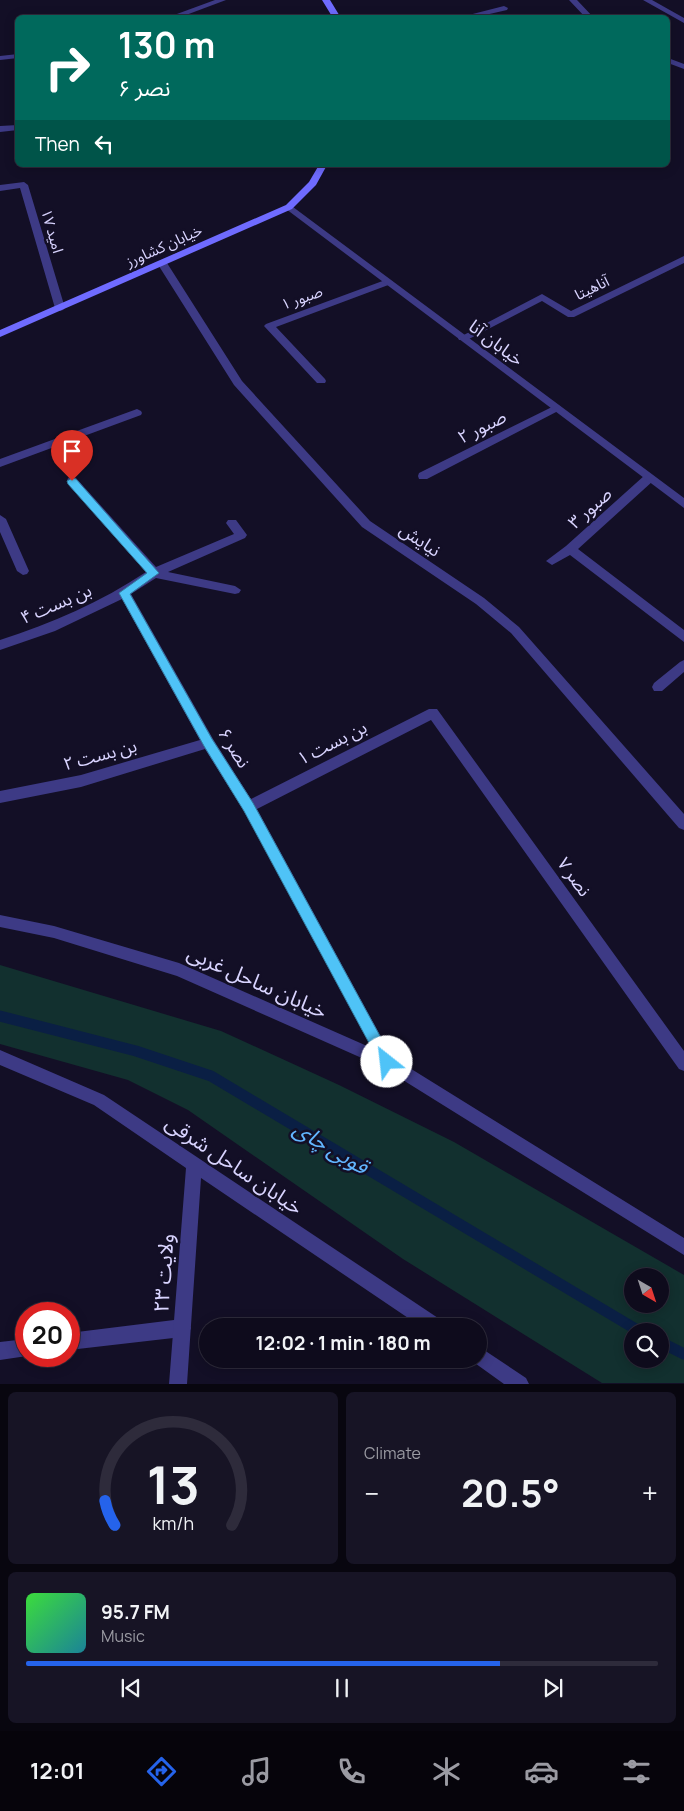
<!DOCTYPE html>
<html lang="en">
<head>
<meta charset="utf-8">
<style>
  :root { --surface:#0e0b1c; --page:#171425; --text:#f1f3f6; --muted:#9b9ba3; --line:#2e2b3b; --accent:#2563eb }
  body { margin:0; font-family:Manrope,"Noto Sans Arabic",sans-serif; background:var(--page); color:var(--text); height:100vh; display:flex; flex-direction:column; font-size:19px; white-space:nowrap }
  * { box-sizing:border-box; margin:0 }
  p { font-size:16px; color:var(--muted) }
  .icon { flex:none; width:28px; height:28px; fill:none; stroke:currentColor; stroke-width:2; stroke-linecap:round; stroke-linejoin:round }
  .map { position:relative; height:1384px; overflow:hidden }
  .details { display:flex; flex-direction:column; gap:8px; padding:8px; background:#08060f; flex:1 }
  .details>* { flex:none }
  .top-card { position:absolute; left:15px; top:15px; width:655px; height:152px; border-radius:8px; box-shadow:0 2px 12px #0003,0 0 0 1px var(--line); background:#00695c; color:#fff; overflow:hidden }
  .needle { width:32px; rotate:141deg }
  .fabs { position:absolute; left:624px; top:1268px; display:grid; gap:10px }
  .fabs a { display:grid; place-items:center; width:45px; height:45px; border-radius:50%; background:var(--surface); box-shadow:0 2px 12px #0003,0 0 0 1px var(--line); font-size:25px }
  .speed { position:absolute; left:15px; top:1302px; display:flex; gap:10px; font-size:25px; font-weight:700; text-align:center }
  .speed>* { display:grid; place-content:center; width:65px; height:65px; border-radius:50%; background:var(--surface); box-shadow:0 2px 12px #0003,0 0 0 1px var(--line); line-height:1 }
  .speed .limit { border:8px solid #d22; background:#fff; color:#111 }
  .pin { position:absolute; display:grid; place-items:center; width:42px; height:42px; color:#fff; margin:-51px -21px; border-radius:50% 50% 50% 0; rotate:-45deg; box-shadow:0 0 5px #0007 }
  .pin .icon { rotate:45deg }
  .me { position:absolute; width:55px; margin:-28px; rotate:331deg; stroke-linejoin:round; filter:drop-shadow(0 0 4px #0008) }
  .turn { display:flex; align-items:center; gap:18px; height:105px; padding:0 20px; font-size:22px }
  .turn .icon { width:65px; height:65px; stroke-width:2.5 }
  .turn b { display:block; font-size:35px; line-height:42px }
  .then { display:flex; align-items:center; height:48px; padding:0 20px; background:#0003; gap:10px; font-size:19px }
  .big { font-size:38px; font-weight:700; line-height:1.1 }
  .details .card { flex:1; display:flex; flex-direction:column; justify-content:center; gap:8px; min-width:0; padding:0 18px; border-radius:8px; background:var(--page) }
  .details .dial { align-items:center; gap:0 }
  .dial svg { height:130px; overflow:visible; fill:none; stroke:var(--line); stroke-width:7; stroke-linecap:round; text-anchor:middle }
  .dial text { fill:var(--text); stroke:none }
  .song { display:flex; align-items:center; gap:15px }
  .cover { width:60px; height:60px; border-radius:8px; background:linear-gradient(135deg,hsl(120 70% 55%),hsl(190 70% 35%)) }
  .played { height:5px; border-radius:2px; background:linear-gradient(90deg,var(--accent) 75%,var(--line) 75%) }
  .keys { display:flex; justify-content:space-around; direction:ltr }
  .heat { display:flex; justify-content:space-between; align-items:center; font-size:28px; direction:ltr }
  .details .tiles { flex:1; display:grid; gap:8px; grid-template-columns:1fr 1fr }
  .card:last-child { grid-column:span 2 }
  .trip { position:absolute; left:199px; top:1318px; width:288px; height:50px; border-radius:25px; background:var(--surface); box-shadow:0 2px 12px #0003,0 0 0 1px var(--line); font-weight:700; line-height:50px; text-align:center }
  .dock { display:flex; height:80px; justify-content:space-around; align-items:center; background:#06040b; color:var(--muted) }
  .dock .icon { width:35px; height:35px }
  .dock .selected { color:var(--accent) }
  .dock b { font-size:22px; color:var(--text) }
  .map>svg:first-child { display:block }
</style>
</head>
<body>
<div class="map">
<svg width="684" height="1384" viewBox="0 0 684 1384">
  <rect width="100%" height="100%" fill="#130f26"/>
  <path fill="#12302f" fill-rule="evenodd" d="M0,965l221,66 118,54 115,57 230,133v108h-82l-199,-124 -215,-149 -60,-30 -128,-36zM632,1276h28v28h-28zM632,1331h28v28h-28z"/>
  <g fill="none" stroke-linecap="round" stroke-linejoin="round">
    <path stroke="#0a1f44" stroke-width="11" d="M0,1016l136,35 75,25 428,255
      M660,1342l24,12"/>
    <path fill="#3d3a85" fill-rule="evenodd" d="M215,0h11l-48,18h-12z
      M569,0h8l17,18h-8z
      M643,0h9l32,18v5z
      M504,6l4,2 -1,2 -35,8h-15z
      M18,54v4l-18,2v-4z
      M668,58l16,6v5l-16,-6z
      M18,125v5l-18,2v-6z
      M24,182l4,3 37,123 -2,2 -3,1 -5,-3 -35,-120 -20,3v-6z
      M684,256v7l-110,54h-6l-26,-16 -75,39h-8l-1,-2 84,-44 29,17z
      M162,260l5,3 75,118 128,140 114,77 35,29 165,187v16l-5,-2 -168,-195 -35,-29 -114,-77 -128,-142 -77,-122z
      M388,279l5,3 -2,2 -115,43 49,52 1,2 -1,2h-8l-53,-57 2,-2z
      M556,405l4,1 1,2 -1,2 -133,69h-8l-1,-3 1,-3z
      M137,409l4,2 1,2 -1,2 -141,52v-8z
      M649,474l5,4 -1,3 -75,68 106,81v12l-114,-87 -18,10 -6,-4 20,-15 79,-71z
      M72,477l4,1 80,89 78,-33 -8,-11 2,-3h8l11,15 -2,3 -77,34 67,14 6,4 -2,3 -4,1 -79,-16 -25,16 82,145 38,60 178,-90h8l247,342v20l-5,-2 -248,-349 -174,89 135,248 3,5 -3,5 -5,2 -5,-2 -138,-256 -39,-62 -124,38 -81,16v-12l81,-16 119,-35 -78,-141 -67,32 -55,19v-10c52,-17 101,-38 146,-68l-78,-88 -1,-3 1,-3z
      M0,515l6,4 23,52 -2,3 -4,1 -6,-4 -17,-39z
      M684,660v12l-22,19h-8l-2,-4 2,-4 26,-21z
      M182,1319l6,3 3,6 -3,6 -6,3 -113,13v-17z
      M26,1339l1,17 -27,4v-18z"/>
    <path fill="#3d3a85" fill-rule="evenodd" d="M289,204l395,294v10l-398,-299 -2,-2z
      M0,915l54,11 125,37 213,94 292,181v17l-302,-188 -205,-91 -123,-38 -54,-11z
      M0,1050l104,45 337,225 2,6h-23l-219,-148 -14,206h-18l17,-216 -92,-63 -94,-40z
      M478,1346l48,32 3,6h-25l-32,-23 -1,-2h7z"/>
    <path fill="#6f6bff" fill-rule="evenodd" d="M322,0h8l11,18h-8z
      M319,165h8l-11,20 -24,24 -292,128v-7l286,-125 23,-23z"/>
  </g>
  <path fill="#4fc3f7" stroke="#337fa1" d="M72,478l4,1 83,94 -29,21 82,145 41,64 139,255 2,4 -2,5 -5,2 -5,-2 -138,-256 -40,-65 -85,-153 28,-20 -79,-89 -1,-3z"/>
  <g text-anchor="middle" stroke-width="5" stroke-linejoin="round" paint-order="stroke">
    <g font-size="15" fill="#d9d4ff" stroke="#130f26">
      <text transform="translate(52 231) rotate(74)" y="5">امید ۱۷</text>
      <text transform="translate(164 246) rotate(-24)" y="5">خیابان کشاورز</text>
      <text transform="translate(592 288) rotate(-26)" y="5">آناهیتا</text>
      <text transform="translate(302 298) rotate(-20)" y="5">صبور ۱</text>
    </g>
    <g font-size="18" fill="#d9d4ff" stroke="#130f26">
      <text transform="translate(496 343) rotate(37)" y="6">خیابان آنا</text>
      <text transform="translate(482 427) rotate(-27)" y="6">صبور ۲</text>
      <text transform="translate(590 508) rotate(-42)" y="6">صبور ۳</text>
      <text transform="translate(420 540) rotate(34)" y="6">نیایش</text>
      <text transform="translate(56 604) rotate(-23)" y="6">بن بست ۴</text>
      <text transform="translate(332 743) rotate(-27)" y="6">بن بست ۱</text>
      <text transform="translate(234 748) rotate(58)" y="6">نصر ۶</text>
      <text transform="translate(100 755) rotate(-15)" y="6">بن بست ۲</text>
      <text transform="translate(574 877) rotate(54)" y="6">نصر ۷</text>
    </g>
    <g font-size="21" fill="#d9d4ff" stroke="#130f26">
      <text transform="translate(257 982) rotate(24)" y="7">خیابان ساحل غربی</text>
      <text transform="translate(234 1165) rotate(34)" y="7">خیابان ساحل شرقی</text>
      <text transform="translate(164 1273) rotate(-86)" y="7">ولایت ۲۳</text>
    </g>
    <g font-size="22" font-style="italic" fill="#62b6ff" stroke="#130f26">
      <text transform="translate(331 1147) rotate(31)" y="8">قوبی چای</text>
    </g>
  </g>
</svg>
<div class="fabs">
<a><svg class="needle" viewBox="-14 -14 28 28"><path d="M0-13l5 13h-10z" fill="#e53935"/><path d="M0 13l5-13h-10z" fill="#9b9ba3"/></svg></a>
<a><svg class="icon" aria-label="search" viewBox="0 0 24 24"><circle cx="10" cy="10" r="6"/><path d="M15 15l6 6"/></svg></a>
</div>
<div class="speed"><div class="limit">20</div></div>
<div class="pin" style="left:72px;top:481px;background:#d93025"><svg class="icon" aria-label="arrive" viewBox="0 0 24 24"><path d="M6 21V4h12l-3 4 3 4H6"/></svg></div>
<svg class="me" style="left:387px;top:1062px" viewBox="-20 -20 40 40"><circle r="19" fill="#fff"/><path d="M0-13L10 11 0 6-10 11z" fill="#4fc3f7"/></svg>
<div class="trip">12:02 · 1 min · 180 m</div>
<div class="top-card">
<div class="turn"><svg class="icon" aria-label="right" viewBox="0 0 24 24"><path d="M7 20v-9h11M14 6l5 5-5 5"/></svg><div><b>130 m</b>نصر ۶</div></div>
<div class="then">Then<svg class="icon" aria-label="left" viewBox="0 0 24 24"><path d="M17 20v-9H6M10 6l-5 5 5 5"/></svg></div>
</div>
</div>
<section class="details">
<div class="tiles">
<div class="card dial"><svg viewBox="0 0 100 80">
<path d="M14 69A42 42 0 1 1 86 69"/>
<path d="M14 69A42 42 0 0 1 8 54" stroke="#2563eb"/>
<text x="50" y="56" font-size="32" font-weight="700">13</text>
<text x="50" y="72" font-size="11">km/h</text>
</svg></div>
<div class="card"><p>Climate</p>
<div class="heat"><a>−</a><b class="big">20.5°</b><a>+</a></div>
</div>
<div class="card">
<div class="song"><i class="cover"></i><div><b>95.7 FM</b><p>Music</p></div></div>
<div class="played"></div>
<div class="keys"><svg class="icon" aria-label="previous" viewBox="0 0 24 24"><path d="M18 5L8 12l10 7zM5 5v14"/></svg><svg class="icon" aria-label="pause" viewBox="0 0 24 24"><path d="M8 5v14M16 5v14"/></svg><svg class="icon" aria-label="next" viewBox="0 0 24 24"><path d="M6 5l10 7-10 7zM19 5v14"/></svg></div>
</div>
</div>
</section>
<nav class="dock">
<b>12:01</b>
<svg class="icon selected" aria-label="directions" viewBox="0 0 24 24"><path d="M12 3l9 9-9 9-9-9zM9 14v-3h6M13 9l2 2-2 2"/></svg>
<svg class="icon" aria-label="music" viewBox="0 0 24 24"><path d="M9 18V5l10-2v13"/><circle cx="6" cy="18" r="3"/><circle cx="16" cy="16" r="3"/></svg>
<svg class="icon" aria-label="phone" viewBox="0 0 24 24"><path d="M5 4h4l2 5-3 2q2 4 5 5l2-3 5 2v4C11 20 4 13 5 4z"/></svg>
<svg class="icon" aria-label="climate" viewBox="0 0 24 24"><path d="M12 3v18M4 7l16 10M4 17L20 7"/></svg>
<svg class="icon" aria-label="car" viewBox="0 0 24 24"><path d="M5 17H2v-5l4-1 3-4h7l3 4 3 1v5h-3M9 17h6M6 11h13"/><circle cx="7" cy="17" r="2"/><circle cx="17" cy="17" r="2"/></svg>
<svg class="icon" aria-label="filters" viewBox="0 0 24 24"><path d="M4 7h16M4 17h16"/><circle cx="9" cy="7" r="2"/><circle cx="15" cy="17" r="2"/></svg>
</nav>
</body>
</html>
